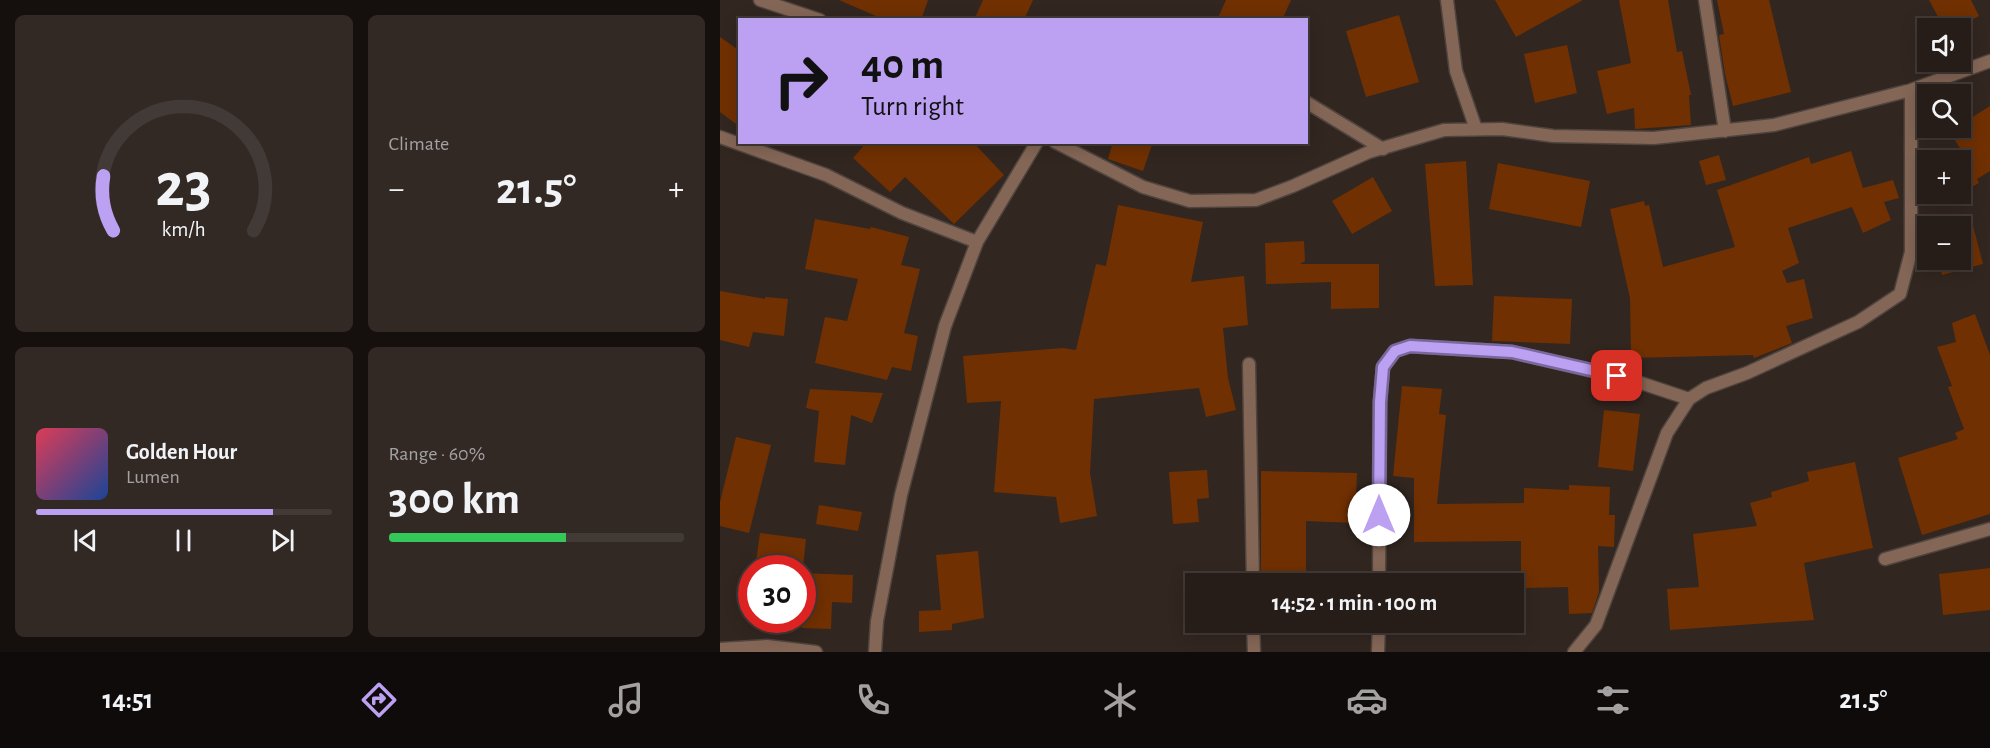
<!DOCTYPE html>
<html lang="en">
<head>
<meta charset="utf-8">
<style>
  :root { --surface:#261c18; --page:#322925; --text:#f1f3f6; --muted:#a4a1a2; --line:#423a37; --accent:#bca0f2 }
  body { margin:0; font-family:"Alegreya Sans",sans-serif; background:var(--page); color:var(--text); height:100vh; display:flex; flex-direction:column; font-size:22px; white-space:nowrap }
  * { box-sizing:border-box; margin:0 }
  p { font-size:20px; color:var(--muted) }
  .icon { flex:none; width:33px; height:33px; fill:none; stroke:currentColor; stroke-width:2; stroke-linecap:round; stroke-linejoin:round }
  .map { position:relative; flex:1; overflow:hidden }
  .side { display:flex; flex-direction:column; gap:15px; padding:15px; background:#150f0d; width:720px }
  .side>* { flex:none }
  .banner { position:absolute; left:18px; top:18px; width:570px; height:126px; border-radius:0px; box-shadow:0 3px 15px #0003,0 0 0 2px var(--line); background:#bca0f2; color:#111; overflow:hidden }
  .controls { position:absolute; left:1197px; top:18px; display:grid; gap:12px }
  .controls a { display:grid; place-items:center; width:54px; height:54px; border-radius:0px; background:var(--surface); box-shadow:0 3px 15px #0003,0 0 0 2px var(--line); font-size:30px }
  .speed { position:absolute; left:18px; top:555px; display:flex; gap:12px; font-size:30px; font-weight:700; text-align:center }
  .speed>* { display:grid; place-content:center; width:78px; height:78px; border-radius:50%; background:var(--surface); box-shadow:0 3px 15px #0003,0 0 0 2px var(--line); line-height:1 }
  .speed .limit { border:9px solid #d22; background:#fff; color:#111 }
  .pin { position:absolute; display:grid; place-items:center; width:51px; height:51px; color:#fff; margin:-26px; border-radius:12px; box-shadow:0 3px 9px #0006 }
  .me { position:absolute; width:66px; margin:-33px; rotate:0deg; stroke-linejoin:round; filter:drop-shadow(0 0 4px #0008) }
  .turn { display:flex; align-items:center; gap:21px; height:126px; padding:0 24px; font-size:27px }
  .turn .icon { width:78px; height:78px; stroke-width:2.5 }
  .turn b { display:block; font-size:42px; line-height:51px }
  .big { font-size:45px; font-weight:700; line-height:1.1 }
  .side .card { flex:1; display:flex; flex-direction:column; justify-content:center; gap:9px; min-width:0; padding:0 21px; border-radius:9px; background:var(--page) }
  .side .dial { align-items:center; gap:0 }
  .dial svg { height:156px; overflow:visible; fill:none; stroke:var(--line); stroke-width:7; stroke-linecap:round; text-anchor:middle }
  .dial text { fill:var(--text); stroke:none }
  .song { display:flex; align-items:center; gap:18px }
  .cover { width:72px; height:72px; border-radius:9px; background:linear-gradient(135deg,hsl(350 70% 55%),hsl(220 70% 35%)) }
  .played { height:6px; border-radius:3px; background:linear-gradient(90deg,var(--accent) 80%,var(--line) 80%) }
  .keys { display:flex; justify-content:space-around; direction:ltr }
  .heat { display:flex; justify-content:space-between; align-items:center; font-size:33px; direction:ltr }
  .charge { height:9px; border-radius:4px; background:linear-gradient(90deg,#34c759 60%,var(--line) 0) }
  .side .tiles { flex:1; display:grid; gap:15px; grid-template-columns:repeat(2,1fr) }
  .trip { position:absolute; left:465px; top:573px; width:339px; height:60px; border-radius:0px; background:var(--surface); box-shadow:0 3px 15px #0003,0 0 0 2px var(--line); font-weight:700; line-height:60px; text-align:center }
  .dock { display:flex; height:96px; justify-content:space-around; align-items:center; background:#0f0b0a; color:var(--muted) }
  .dock .icon { width:42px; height:42px }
  .dock .selected { color:var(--accent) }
  .dock b { font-size:27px; color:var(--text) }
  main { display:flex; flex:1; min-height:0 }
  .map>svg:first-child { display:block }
</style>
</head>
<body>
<main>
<section class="side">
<div class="tiles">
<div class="card dial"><svg viewBox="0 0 100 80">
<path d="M14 69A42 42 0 1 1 86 69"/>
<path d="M14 69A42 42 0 0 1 9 41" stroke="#bca0f2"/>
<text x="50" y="56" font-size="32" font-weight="700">23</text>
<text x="50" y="72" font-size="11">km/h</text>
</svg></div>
<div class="card"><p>Climate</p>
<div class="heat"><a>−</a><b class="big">21.5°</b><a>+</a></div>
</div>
<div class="card">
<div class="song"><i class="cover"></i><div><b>Golden Hour</b><p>Lumen</p></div></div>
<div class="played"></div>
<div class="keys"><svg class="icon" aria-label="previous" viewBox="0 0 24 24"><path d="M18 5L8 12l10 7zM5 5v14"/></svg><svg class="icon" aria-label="pause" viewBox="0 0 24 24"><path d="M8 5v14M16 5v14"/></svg><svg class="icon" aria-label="next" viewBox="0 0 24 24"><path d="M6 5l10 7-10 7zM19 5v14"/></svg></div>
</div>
<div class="card"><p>Range · 60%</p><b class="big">300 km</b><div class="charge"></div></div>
</div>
</section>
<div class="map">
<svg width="1270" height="652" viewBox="0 0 1270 652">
  <rect width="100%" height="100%" fill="#322620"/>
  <path fill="#703002" d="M119,0h89l-7,20h-36z
    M263,0h50l-9,20h-50z
    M506,0h65l-9,20h-65z
    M775,0h88l-67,37z
    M899,0h49l9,52 5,-1 9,44h-2l2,30 -56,4 -1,-21 -27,6 -10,-43 34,-8z
    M997,0h52l22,92 -58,14 -8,-32 -6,-39 5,-1z
    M1209,0h42l8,16 -23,12h-12z
    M679,15l20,67 -53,15 -20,-66z
    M0,37l20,14v76l-20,-15z
    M847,45l10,48 -42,10 -11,-49z
    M1270,106v65l-13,8 2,4 -34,19 -5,-8h20v-34h-19l19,-12 -11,-17 11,-3v-3z
    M147,142h106l31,33 -50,49 -49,-47 -15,15 -37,-34z
    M393,142h40l-10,29 -35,-12z
    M1131,151l12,37 30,-8 6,18 -15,4 7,18 -28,13 -11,-26 -64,21 11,35 -17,8 5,12 17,-4 9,39 -27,8 6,17 -38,15 -1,-3 -122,3 -1,-60 -20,-89 34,-8 1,5 4,-1 14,62 72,-20 -18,-57 92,-33 2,7z
    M999,155l7,25 -20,5 -7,-24z
    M746,161l7,124 -38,1 -10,-122z
    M778,163l92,18 -9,46 -92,-18z
    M653,177l19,34 -40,23 -20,-33z
    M398,205l85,17 -12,60 53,-6 4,49 -25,3 5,50 8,32 -30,7 -7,-29 -105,11 -4,74 7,43 -37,7 -4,-26 -62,-5 7,-91 -34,2 -4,-47 100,-8 13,2 20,-86 10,2z
    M1250,214l13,50 -41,11 -3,-15h21v-34h-28l-1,-2z
    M95,219l55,10 1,-2 38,10 -8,28 19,4 -16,64 14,3 -7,35 -19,-4 -5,13 -72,-17 10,-46 22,4 11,-42 -53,-10z
    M584,241l1,20 -5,3h79v44l-48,1v-27l-65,2 -1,-41z
    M0,291l45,8v-2l23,2 -4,37 -31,-4 -4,15 -29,-7z
    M774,296l78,3 -2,45 -78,-3z
    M1255,314l15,41v159l-68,21 -24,-77 60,-19 -3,-6 9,-4 -16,-42 4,-1 -15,-39 19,-5 -4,-19z
    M682,386l40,3 -3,25 7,1 -9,89 87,-1v-15l45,2v-5l41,2 -1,28h6l-1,32 -16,-1 1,46 -7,21 -23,1 -1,-27 -47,1v-47l-107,1v-64l-21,-2z
    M90,389l73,4 -11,30 -21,-8 -6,50 -31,-3 5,-51 -13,-3z
    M884,410l36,4 -7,57 -35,-4z
    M16,437l35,8 -22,88 -29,-7v-24z
    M1135,462l18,86 -69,15 10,57 -144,10 -3,-41 32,-2 -6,-53 64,-8 -7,-23 22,-6 -1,-5 38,-11 -2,-9z
    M487,470l2,28 -12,1 2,23 -26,2 -4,-52z
    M541,471l96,2 -2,50 -49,-2v51h-10v7h-35z
    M99,505l43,7 -4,19 -42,-7z
    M40,533l46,6 -3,29h-48z
    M258,551l6,67 -32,6v6l-33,2v-21l22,-1 -5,-55z
    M1270,568v42l-47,5 -4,-41z
    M82,573l51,2 -1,28 -20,-1 -1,27 -29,-1z"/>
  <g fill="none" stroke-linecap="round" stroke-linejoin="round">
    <defs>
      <path id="minor" d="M40,0l60,20
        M727,0l9,71 20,58
        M985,0l20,131
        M586,102l77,47
        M0,137l106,38 76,38 75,29
        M335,142l88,45 47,14 66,-1 37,-14 76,-34 75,-22 58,-1 51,7 101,2 120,-13 137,-35 79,-29
        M529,364l4,220
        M1165,559l105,-30
        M659,584l1,-182 3,-35 12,-16 15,-5 102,6 123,29 54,18
        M533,622l1,30
        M0,649l47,-3 49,6
        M155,652l2,-31 24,-126 44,-169 32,-84 60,-100
        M658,652l1,-30
        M854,652l22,-27 71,-192 22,-34 17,-11 41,-15 111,-51 42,-28 11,-42v-162"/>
    </defs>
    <use href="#minor" stroke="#4f443e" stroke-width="15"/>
    <use href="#minor" stroke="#846656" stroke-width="12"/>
  </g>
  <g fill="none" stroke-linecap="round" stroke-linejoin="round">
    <defs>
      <path id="route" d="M659,515l1,-113 3,-35 12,-16 15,-5 102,6 105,24"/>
    </defs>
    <use href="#route" stroke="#7a689d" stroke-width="15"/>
    <use href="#route" stroke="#bca0f2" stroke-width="10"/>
  </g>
</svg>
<div class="controls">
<a><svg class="icon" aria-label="sound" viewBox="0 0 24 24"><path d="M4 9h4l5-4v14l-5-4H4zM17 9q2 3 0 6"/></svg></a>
<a><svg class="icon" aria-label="search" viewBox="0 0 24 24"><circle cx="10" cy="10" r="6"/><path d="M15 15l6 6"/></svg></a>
<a>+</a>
<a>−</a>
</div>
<div class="speed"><div class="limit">30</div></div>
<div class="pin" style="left:897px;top:376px;background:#d93025"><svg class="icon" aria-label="arrive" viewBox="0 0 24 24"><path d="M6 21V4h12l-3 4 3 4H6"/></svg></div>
<svg class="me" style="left:659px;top:515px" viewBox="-20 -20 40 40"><circle r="19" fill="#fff"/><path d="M0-13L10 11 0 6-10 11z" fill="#bca0f2"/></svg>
<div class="trip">14:52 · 1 min · 100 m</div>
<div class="banner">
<div class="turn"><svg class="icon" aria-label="right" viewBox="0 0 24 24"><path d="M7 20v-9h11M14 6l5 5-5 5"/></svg><div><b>40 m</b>Turn right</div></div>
</div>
</div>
</main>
<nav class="dock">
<b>14:51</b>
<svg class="icon selected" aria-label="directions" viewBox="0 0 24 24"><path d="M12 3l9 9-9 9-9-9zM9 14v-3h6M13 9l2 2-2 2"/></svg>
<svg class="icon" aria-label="music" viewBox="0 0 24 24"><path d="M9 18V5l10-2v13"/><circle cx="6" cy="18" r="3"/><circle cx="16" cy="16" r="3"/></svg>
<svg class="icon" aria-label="phone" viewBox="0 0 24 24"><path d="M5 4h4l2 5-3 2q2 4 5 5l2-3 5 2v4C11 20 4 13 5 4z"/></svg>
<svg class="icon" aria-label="climate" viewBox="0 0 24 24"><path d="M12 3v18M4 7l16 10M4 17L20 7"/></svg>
<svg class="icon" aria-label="car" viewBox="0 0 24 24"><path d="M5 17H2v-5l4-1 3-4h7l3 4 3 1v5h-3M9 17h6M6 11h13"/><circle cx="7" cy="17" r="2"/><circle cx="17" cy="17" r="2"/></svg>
<svg class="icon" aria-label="filters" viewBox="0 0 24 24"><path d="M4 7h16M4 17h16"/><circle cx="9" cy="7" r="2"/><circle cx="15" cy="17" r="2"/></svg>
<b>21.5°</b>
</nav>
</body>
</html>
